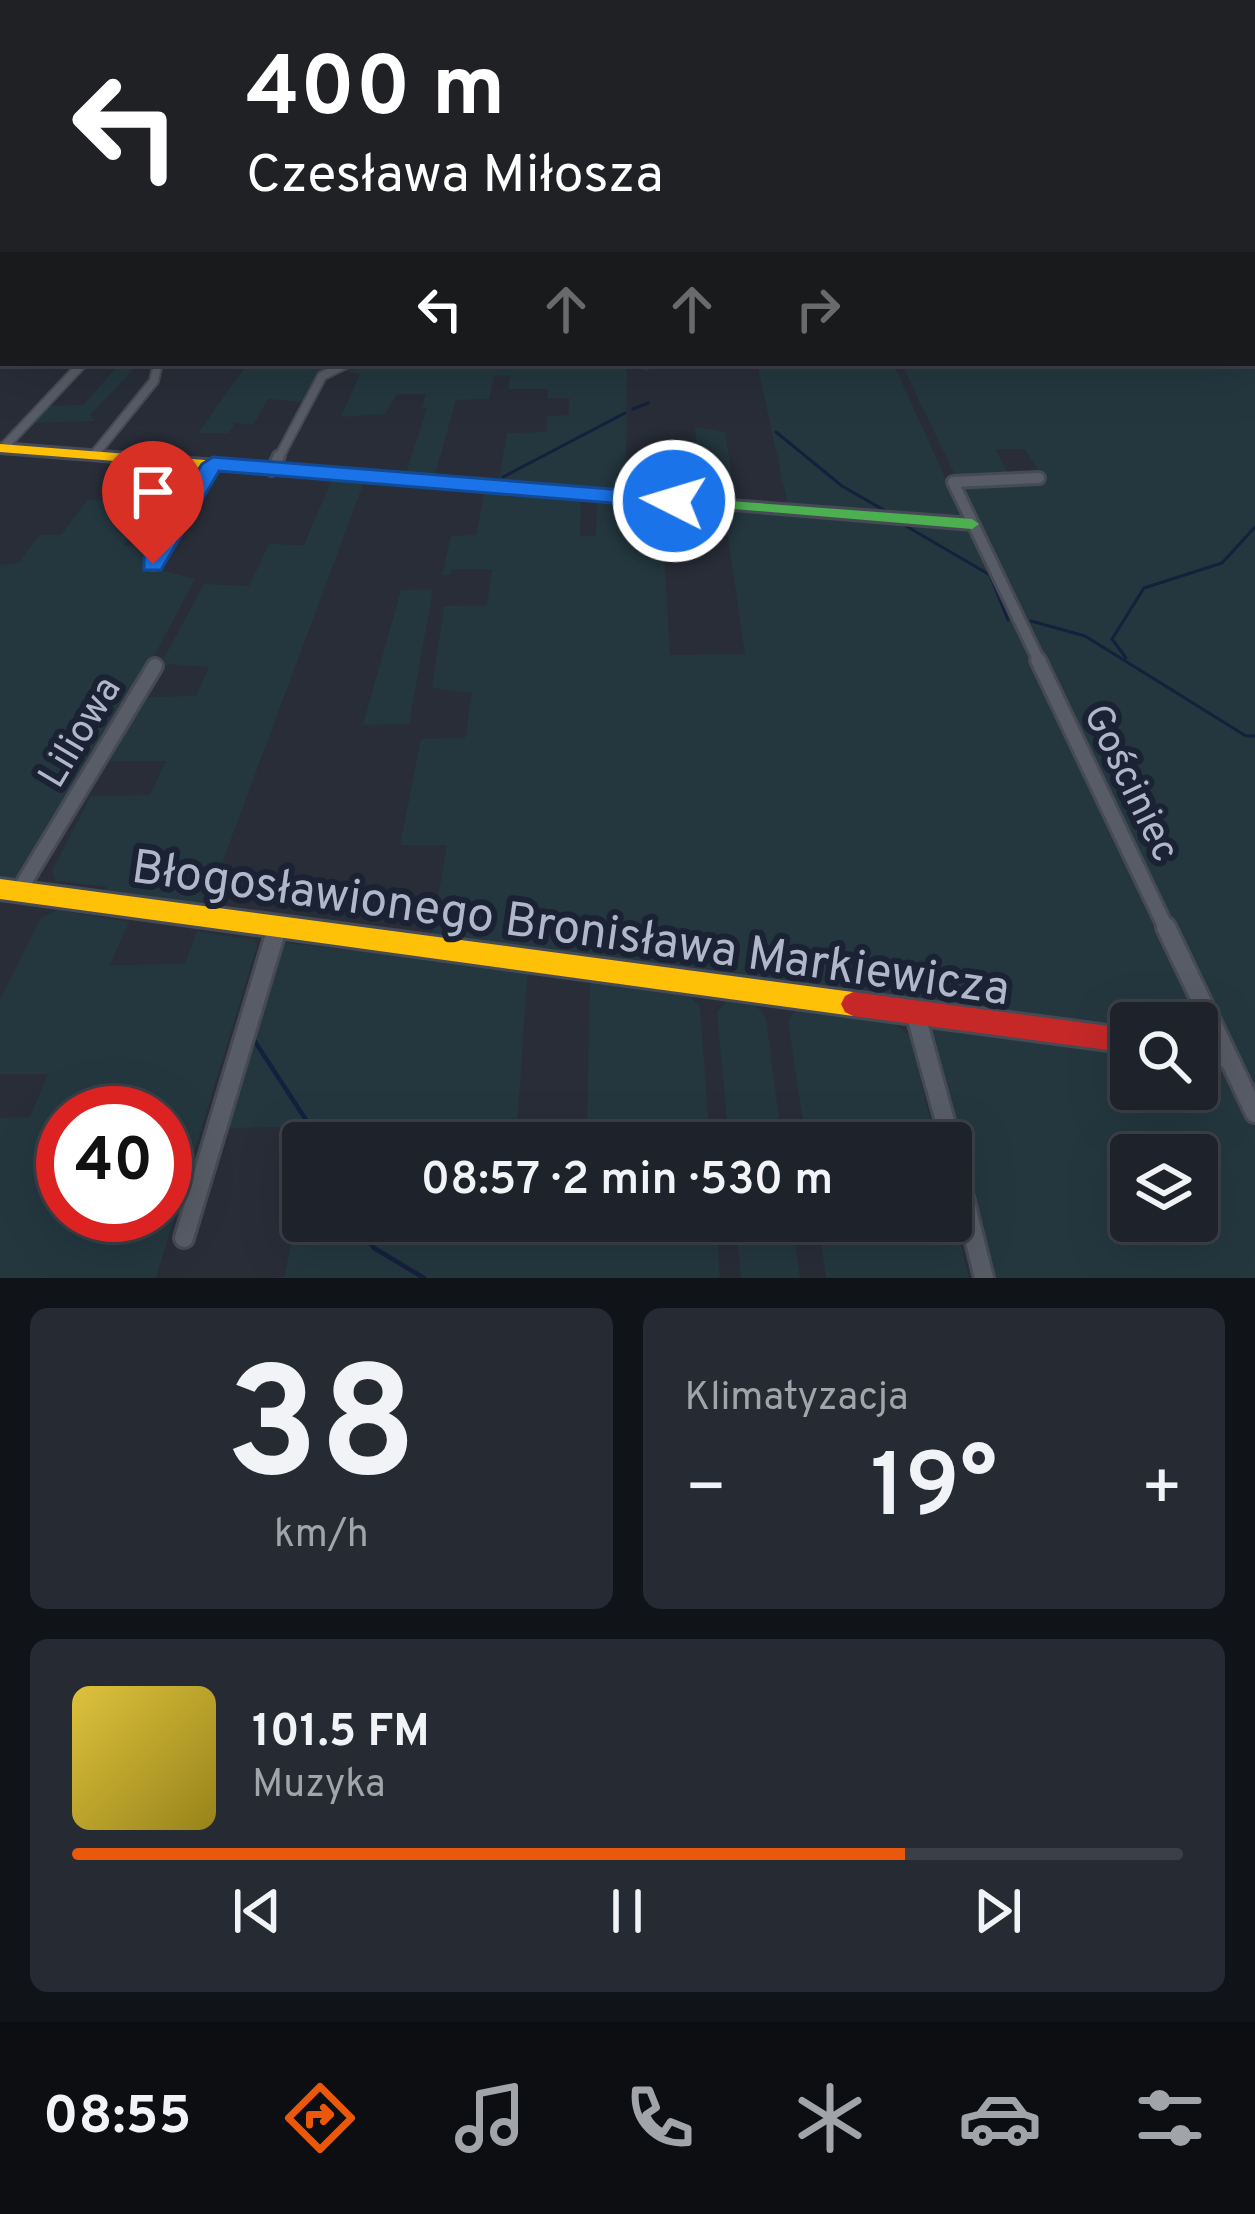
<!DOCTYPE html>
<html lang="pl">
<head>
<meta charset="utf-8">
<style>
  :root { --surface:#1e222a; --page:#262a32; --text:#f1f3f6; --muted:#a1a4a8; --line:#3c3f47; --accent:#ea580c }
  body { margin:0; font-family:Overpass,sans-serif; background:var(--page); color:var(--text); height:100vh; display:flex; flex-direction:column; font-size:45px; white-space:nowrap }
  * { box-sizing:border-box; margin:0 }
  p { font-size:39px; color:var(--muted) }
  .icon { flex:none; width:66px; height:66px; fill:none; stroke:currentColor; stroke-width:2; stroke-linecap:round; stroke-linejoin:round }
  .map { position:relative; height:1278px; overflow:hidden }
  .details { display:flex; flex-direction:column; gap:30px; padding:30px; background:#101317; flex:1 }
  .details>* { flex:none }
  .banner { position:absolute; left:0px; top:0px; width:1257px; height:366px; box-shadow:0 12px 48px #0002,0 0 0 3px var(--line); background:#202124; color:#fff; overflow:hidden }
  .tools { position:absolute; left:1110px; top:1002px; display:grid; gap:24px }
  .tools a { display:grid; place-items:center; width:108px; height:108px; border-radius:12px; background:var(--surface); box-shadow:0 12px 48px #0002,0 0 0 3px var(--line); font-size:60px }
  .speed { position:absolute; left:36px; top:1086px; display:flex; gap:24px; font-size:60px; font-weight:700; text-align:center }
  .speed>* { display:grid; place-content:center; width:156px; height:156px; border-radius:50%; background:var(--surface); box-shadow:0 12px 48px #0002,0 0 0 3px var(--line); line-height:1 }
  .speed .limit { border:18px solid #d22; background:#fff; color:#111 }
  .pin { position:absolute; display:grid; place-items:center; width:102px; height:102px; color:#fff; margin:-123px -51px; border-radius:50% 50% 50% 0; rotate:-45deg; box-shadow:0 0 12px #0007 }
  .pin .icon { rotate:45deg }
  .me { position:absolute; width:132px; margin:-66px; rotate:275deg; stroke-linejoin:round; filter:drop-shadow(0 0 9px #0008) }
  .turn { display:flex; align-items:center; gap:42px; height:252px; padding:0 48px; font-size:54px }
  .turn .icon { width:156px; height:156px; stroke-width:2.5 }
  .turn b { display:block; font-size:84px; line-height:102px }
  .lanes { display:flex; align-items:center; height:114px; padding:0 48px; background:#0003; justify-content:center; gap:60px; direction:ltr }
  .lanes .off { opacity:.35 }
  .big { font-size:90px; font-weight:600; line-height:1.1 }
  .details .card { flex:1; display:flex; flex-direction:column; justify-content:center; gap:18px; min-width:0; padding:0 42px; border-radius:18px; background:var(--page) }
  .details .dial { align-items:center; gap:0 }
  .dial b { font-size:156px; line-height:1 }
  .song { display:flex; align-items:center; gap:36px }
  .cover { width:144px; height:144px; border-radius:18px; background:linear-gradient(135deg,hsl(50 70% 55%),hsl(50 70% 35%)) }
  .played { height:12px; border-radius:6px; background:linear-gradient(90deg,var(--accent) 75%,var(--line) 75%) }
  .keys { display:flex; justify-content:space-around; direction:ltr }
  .heat { display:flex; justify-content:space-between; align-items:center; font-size:66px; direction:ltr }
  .details .tiles { flex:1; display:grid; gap:30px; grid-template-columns:1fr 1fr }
  .card:last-child { grid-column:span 2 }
  .trip { position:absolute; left:282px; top:1122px; width:690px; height:120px; border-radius:12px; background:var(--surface); box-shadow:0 12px 48px #0002,0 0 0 3px var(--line); font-weight:600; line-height:120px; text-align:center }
  .tab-bar { display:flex; height:192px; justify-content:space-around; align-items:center; background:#0c0e11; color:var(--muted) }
  .tab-bar .icon { width:84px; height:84px }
  .tab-bar .selected { color:var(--accent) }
  .tab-bar b { font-size:54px; color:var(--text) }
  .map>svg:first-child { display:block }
</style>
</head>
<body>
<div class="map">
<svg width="1255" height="1278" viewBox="0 0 1255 1278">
  <rect width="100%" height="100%" fill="#282d38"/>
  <path fill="#24373f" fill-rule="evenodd" d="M1255,195v895l-297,-609h87l-20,-32h-30l14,26h-54l-54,-112h353z
    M248,363h94l-26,12 -15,27 -33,-3 -15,26 -18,-2 -6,10h-31z
    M352,363h296l1,9 -22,-7 -1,128 -128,-10 9,-50 39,-1 1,-16 22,-1v-17h-22l1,-9h-40l2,-14 -16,1 -5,23 -33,1 -22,78 -29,-2 22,-68 -5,-1 4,-13h-29l-12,20 -44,3 19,-43 -13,-2 -3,-5z
    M757,363h136l71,156 -176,-13z
    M135,368l-45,47 5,6 -64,2 16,-17 36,-1 32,-36z
    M695,427l30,5 7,42 -32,3z
    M332,479l32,3 -159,427 -101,-15 3,-7 -51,-6 -4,-10 39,-75 59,-1 16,-34h-56l34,-64 52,-1 13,-29 -39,-3 -12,5 46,-85 45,2 20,-42 35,1z
    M485,490l96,8 -1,38h16l1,-37 64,6 9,150 75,-1 -20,-139 5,-4 239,19 241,508 -13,-2v-13h-66v5l-700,-89 16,-94h-47l21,-106 44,-1 7,-45 -40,-5 12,-82 43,-1 5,-36h-40l-2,6h-8l9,-39 25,-1z
    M87,500l66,1 -30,45h33l-11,20 50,13 -156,294 -11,8 -28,-4v-312l18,-2 22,-28h21z
    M433,589l-24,135 -46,1 38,-135z
    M56,910l73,12 -19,43 75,-1 12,-33 58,9 2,6 -101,332h-156v-160l30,-1 18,-43h-48v-74l41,-82zM63,1113h102v102h-102z
    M279,942l75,9 3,-8 171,23 -11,163 70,-2 3,-145 98,12 12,13 10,136h-397l-10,-16 -79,1z
    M727,1001l29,4 10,13 16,125h-53l-12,-131z
    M797,1009l100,16 13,12 26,106h-130l-18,-123z
    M929,1023l202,25v41h66v-29l27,8 31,61v149h-259zM1131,1155h66v66h-66z
    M303,1190v31h413l4,57h-464l28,-1z
    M951,1205l18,73h-143l-8,-57h133z
    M736,1221h56l8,57h-59z"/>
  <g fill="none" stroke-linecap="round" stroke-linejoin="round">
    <path stroke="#15203d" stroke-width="3" d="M633,409l15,-6
      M776,432l66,54 47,27
      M503,477l122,-64
      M906,526l84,49 18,45
      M1031,621l54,15 161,100h9
      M1126,658l-14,-19 32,-51 78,-25 33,-36"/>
    <path stroke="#15203d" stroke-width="4.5" d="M254,1040l67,103
      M352,1221l22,27 50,30"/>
    <defs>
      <path id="street-far3" d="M3,448l80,-85
        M94,455l60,-74 4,-18
        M278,459l44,-83 26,-13"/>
      <path id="street-far2" d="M272,470l7,-14
        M1039,478l-86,4 87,181
        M153,564l60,-100"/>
      <path id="street-far1" d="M1038,660l129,270
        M19,891l136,-225"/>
      <path id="street" d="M1166,927l89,186
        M915,1012l36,131
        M1197,1053l31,5
        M951,1145l33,133
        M184,1238l93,-310"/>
      <path id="fast" d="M715,500l257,19 7,5 -7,5 -262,-22v-6z"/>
      <path id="slow" d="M0,444l715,56 7,4 -7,4 -715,-56z
        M0,879l853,113 8,4 4,8 -4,8 -8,4 -853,-117z"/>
      <path id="jam" d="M1254,191h1v4h-1z
        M853,992l278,37v24l-278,-37 -8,-4 -4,-8 4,-8z"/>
    </defs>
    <use href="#street-far3" stroke="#454a54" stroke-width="12"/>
    <use href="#street-far2" stroke="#454a54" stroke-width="16"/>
    <use href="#street-far1" stroke="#454a54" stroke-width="20"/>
    <use href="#street" stroke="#454a54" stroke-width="24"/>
    <use href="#fast" stroke="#454a54" stroke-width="6"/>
    <use href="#slow" stroke="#454a54" stroke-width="6"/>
    <use href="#jam" stroke="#454a54" stroke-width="6"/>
    <use href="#street-far3" stroke="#585c66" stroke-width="8"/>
    <use href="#street-far2" stroke="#585c66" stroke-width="10"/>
    <use href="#street-far1" stroke="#585c66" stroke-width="14"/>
    <use href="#street" stroke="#585c66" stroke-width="18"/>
    <use href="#fast" fill="#4caf50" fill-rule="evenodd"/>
    <use href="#slow" fill="#ffc107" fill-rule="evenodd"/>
    <use href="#jam" fill="#c62828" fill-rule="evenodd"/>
  </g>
  <linearGradient id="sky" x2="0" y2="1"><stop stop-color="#16191f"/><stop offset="0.51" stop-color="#424c5e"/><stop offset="1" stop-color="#424c5e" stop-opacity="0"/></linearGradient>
  <rect width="1255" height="362" fill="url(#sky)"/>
  <path fill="#1a73e8" stroke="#114b97" stroke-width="3" d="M213,457l461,37 12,7 -12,7 -455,-37 -58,99h-17v-12l58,-94z"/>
  <g text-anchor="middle" stroke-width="12" stroke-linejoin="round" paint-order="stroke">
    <g font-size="39" fill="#b1b7ca" stroke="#1a2233">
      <text transform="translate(78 731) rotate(-59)" y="14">Liliowa</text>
      <text transform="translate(1133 782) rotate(64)" y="14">Gościniec</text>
    </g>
    <g font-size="48" fill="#b1b7ca" stroke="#1a2233">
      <text transform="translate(571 926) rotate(8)" y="17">Błogosławionego Bronisława Markiewicza</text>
    </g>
  </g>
</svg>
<div class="tools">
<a><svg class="icon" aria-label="search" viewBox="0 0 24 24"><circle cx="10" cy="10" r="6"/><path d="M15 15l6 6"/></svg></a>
<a><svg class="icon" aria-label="layers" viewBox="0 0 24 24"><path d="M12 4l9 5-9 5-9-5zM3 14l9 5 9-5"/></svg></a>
</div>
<div class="speed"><div class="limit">40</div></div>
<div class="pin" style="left:153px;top:564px;background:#d93025"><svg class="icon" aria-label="arrive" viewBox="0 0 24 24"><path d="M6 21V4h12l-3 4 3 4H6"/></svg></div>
<svg class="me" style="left:674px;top:501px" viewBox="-20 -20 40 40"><circle r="17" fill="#1a73e8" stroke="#fff" stroke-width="3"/><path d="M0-11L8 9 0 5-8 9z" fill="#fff"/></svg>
<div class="trip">08:57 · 2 min · 530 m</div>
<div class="banner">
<div class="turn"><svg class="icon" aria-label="left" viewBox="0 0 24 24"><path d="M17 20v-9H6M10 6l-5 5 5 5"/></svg><div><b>400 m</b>Czesława Miłosza</div></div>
<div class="lanes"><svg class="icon" aria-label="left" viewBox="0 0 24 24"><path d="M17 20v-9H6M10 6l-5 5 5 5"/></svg><svg class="icon off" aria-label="ahead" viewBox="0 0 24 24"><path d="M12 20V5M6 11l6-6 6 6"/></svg><svg class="icon off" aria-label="ahead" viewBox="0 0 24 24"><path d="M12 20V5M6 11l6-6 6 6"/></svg><svg class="icon off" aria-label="right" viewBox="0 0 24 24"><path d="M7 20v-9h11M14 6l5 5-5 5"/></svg></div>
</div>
</div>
<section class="details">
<div class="tiles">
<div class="card dial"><b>38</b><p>km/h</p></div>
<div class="card"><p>Klimatyzacja</p>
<div class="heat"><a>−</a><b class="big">19°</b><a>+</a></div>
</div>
<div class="card">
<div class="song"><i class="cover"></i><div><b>101.5 FM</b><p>Muzyka</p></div></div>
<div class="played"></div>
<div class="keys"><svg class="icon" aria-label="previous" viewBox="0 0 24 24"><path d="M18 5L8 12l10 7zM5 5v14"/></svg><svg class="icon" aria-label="pause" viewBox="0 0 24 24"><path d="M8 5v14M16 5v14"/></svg><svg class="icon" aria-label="next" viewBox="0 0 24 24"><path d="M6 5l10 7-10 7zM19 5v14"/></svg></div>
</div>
</div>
</section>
<nav class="tab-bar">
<b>08:55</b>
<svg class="icon selected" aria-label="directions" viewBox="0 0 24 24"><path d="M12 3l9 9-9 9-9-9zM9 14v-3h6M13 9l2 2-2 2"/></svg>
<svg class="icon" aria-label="music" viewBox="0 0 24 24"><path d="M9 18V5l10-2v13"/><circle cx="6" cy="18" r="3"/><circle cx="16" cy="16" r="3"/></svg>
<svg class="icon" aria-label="phone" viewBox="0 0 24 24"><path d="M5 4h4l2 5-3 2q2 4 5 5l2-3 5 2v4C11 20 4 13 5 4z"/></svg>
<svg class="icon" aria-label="climate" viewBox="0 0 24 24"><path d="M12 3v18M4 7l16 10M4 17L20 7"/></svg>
<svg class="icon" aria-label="car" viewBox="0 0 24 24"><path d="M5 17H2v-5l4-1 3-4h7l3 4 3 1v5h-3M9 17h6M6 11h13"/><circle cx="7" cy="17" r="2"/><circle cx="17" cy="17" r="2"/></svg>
<svg class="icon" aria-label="filters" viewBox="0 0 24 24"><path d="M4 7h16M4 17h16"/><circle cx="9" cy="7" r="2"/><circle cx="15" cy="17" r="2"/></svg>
</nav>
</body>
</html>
